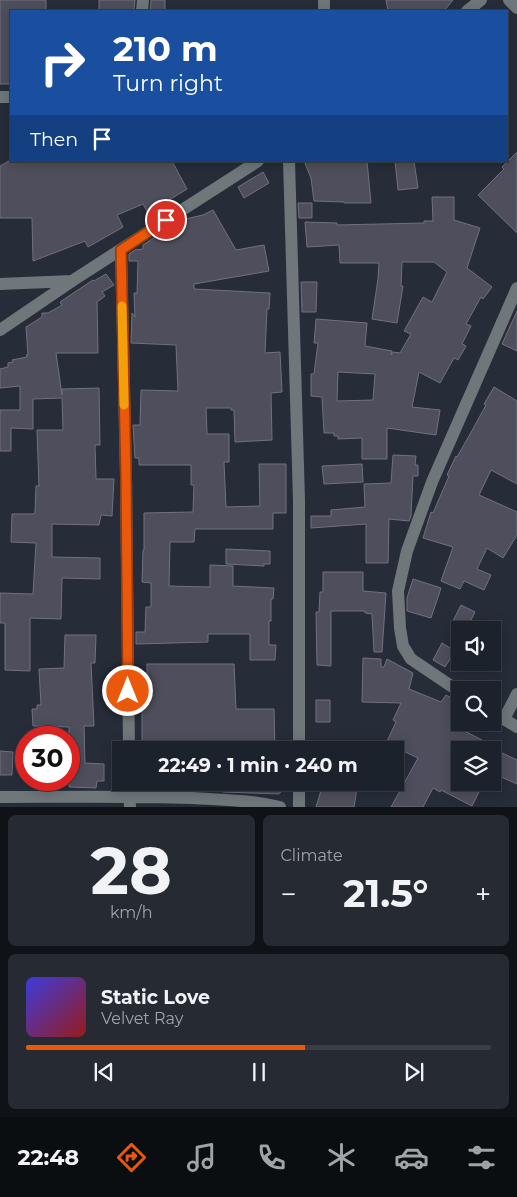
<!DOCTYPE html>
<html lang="en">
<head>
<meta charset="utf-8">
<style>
  :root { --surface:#1c222b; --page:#252a33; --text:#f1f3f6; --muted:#a0a4a9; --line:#3a3f47; --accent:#ea580c }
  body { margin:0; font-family:Montserrat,sans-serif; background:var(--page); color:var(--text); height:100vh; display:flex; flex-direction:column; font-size:19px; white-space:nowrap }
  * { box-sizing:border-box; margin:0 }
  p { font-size:16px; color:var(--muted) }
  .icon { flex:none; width:28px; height:28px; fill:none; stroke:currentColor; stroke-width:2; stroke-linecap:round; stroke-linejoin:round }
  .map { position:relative; height:807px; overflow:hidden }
  .panel { display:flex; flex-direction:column; gap:8px; padding:8px; background:#0f1318; flex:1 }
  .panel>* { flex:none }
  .guide { position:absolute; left:10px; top:10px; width:498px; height:152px; border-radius:0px; box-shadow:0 2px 12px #0003,0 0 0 1px var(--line); background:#1a4fa0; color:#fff; overflow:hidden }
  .controls { position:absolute; left:451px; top:621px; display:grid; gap:10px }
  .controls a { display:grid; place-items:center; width:50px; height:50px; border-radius:0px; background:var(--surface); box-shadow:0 2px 12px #0003,0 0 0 1px var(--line); font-size:25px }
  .speed { position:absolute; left:15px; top:726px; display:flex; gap:10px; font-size:25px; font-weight:700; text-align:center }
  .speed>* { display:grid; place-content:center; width:65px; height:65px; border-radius:50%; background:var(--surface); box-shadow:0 2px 12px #0003,0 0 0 1px var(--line); line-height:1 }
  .speed .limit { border:8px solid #d22; background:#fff; color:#111 }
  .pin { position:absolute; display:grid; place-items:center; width:42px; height:42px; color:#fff; margin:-21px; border:2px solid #fff; border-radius:50%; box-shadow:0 1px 5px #0007 }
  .me { position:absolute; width:55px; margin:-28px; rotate:0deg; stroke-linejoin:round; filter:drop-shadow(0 0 4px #0008) }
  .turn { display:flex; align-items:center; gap:18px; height:105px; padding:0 20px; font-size:22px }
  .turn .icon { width:65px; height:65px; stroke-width:2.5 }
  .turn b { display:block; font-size:35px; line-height:42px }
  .then { display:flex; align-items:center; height:48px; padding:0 20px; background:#0003; gap:10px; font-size:19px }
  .big { font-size:38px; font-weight:700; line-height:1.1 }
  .panel .tile { flex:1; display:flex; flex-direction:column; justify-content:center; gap:8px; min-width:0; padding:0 18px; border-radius:8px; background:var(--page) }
  .panel .dial { align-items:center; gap:0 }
  .dial b { font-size:65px; line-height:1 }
  .song { display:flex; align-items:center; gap:15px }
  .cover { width:60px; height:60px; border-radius:8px; background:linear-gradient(135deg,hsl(240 70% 55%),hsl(0 70% 35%)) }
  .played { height:5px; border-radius:2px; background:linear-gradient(90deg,var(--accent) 60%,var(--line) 60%) }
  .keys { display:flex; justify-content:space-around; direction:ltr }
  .heat { display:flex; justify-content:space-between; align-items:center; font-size:28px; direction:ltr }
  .panel .tiles { flex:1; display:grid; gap:8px; grid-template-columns:1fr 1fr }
  .tile:last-child { grid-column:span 2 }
  .trip { position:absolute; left:112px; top:741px; width:292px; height:50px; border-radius:0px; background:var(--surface); box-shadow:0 2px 12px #0003,0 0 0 1px var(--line); font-weight:700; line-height:50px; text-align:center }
  .tab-bar { display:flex; height:80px; justify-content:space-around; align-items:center; background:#0b0e11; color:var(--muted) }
  .tab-bar .icon { width:35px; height:35px }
  .tab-bar .current { color:var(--accent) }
  .tab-bar b { font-size:22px; color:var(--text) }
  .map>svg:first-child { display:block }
</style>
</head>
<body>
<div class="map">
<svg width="517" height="807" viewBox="0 0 517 807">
  <rect width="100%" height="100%" fill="#262d39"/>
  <path fill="#4f4e5c" stroke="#717080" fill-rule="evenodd" d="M0,0h46v11h-35v73h-11z
    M99,0h36l-1,11 -35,-1z
    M151,0h14v11h-15z
    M386,0h67l-9,11h-56z
    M517,152v81l-39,-38 26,-26 -2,-2z
    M9,161h163l15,28 -39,24 -5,-9 -26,11 6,12 -35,20 -3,-6 -52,20 -1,-43h-32v-52z
    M304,161h63l4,42h-27v-1l-30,-1 -3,-23z
    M395,161h19l4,27 -20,2z
    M263,172l6,11 -25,15 -6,-11z
    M432,197h22v23l26,8 -13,40 25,19 -9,12 -2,-2 -15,27 5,2 -9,18 4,2 -8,14 -4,-2 -14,25 -21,-11 -7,35 28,3 -4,25 -49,-7v31h-25v-21l-24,1v-3h-4v-3h-10l-2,-36 -11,-1v-22h3l4,-31h-4l2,-24 51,4 -2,23 27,5 -1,4 2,-3 7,1 11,-19 -7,-3 19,-34 9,5 15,-30 -13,-10h-32l-1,24h2l-6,37 -25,-4 6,-40 1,-16h-39l-1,-18 -32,2 -2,-25 32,1v2l87,-2v-2h9zM338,372l37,2 -2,26 -36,1z
    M298,203h14v15h-13z
    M213,210l23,40 28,-5 5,26 -75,13v5l76,4 -1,16h-2l-2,44 15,-1 2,40 -11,1 1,47 -37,2 -1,-32h-3v-2h-25l1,26h22v28h-5l2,45 34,-1 -1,-42h27v49h-13v16h-78l-1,13h-24l-1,44 41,1v-22l23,1v20l41,2 -1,11h-2v22h-2v24h7l-1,15h-25v-26h-42v8l-72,2v-12h9l1,-25h5v-24l-9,-1 1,-32h1v-37l49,-1 1,-27h-3v-20h-52v-7h-4l-2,-33h7l1,-35 37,1 -2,-46 -45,-2 1,-30 3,4 -1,-24h3l1,-32h-9v-7l6,-4 8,-1v-4l38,-25 22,-5z
    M106,274l8,11 -12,7 3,4 -8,6 1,51h-42l6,42v-6l37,-1 1,57h-5l1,34h18l-2,37 -11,-1 -2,10 -47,-1v33l48,1v21l-38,-1 -1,41 -31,-1v53l-25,-1v-47h-5v-30l33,1 3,-51 -25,-1 1,-28h21l2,-1 1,-27h3l-2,-56h26l-1,-32 -29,1v30l-22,-1v23h-11v-41h20v-24l-20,2v-19l8,-2v-4l5,-1 -1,-2 15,-3 -1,-2h2l-2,-28 16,-10v-4h6l14,-8 -2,-3 33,-22 1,1z
    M301,282h16l-1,30h-14z
    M517,311v40l-15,-7z
    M494,387l23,14v83l-26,-14 -12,25 38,17v23l-14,23 -16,-10 -10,21 14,6 -7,15 -20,-9 -4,8 -19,-8 12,-34 -30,-9 8,-26 2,1 16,-37 -2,-1 9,-19 1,1 12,-21 17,-31 -2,-1z
    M393,455l23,1 -1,9h3v11h-5l-2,40 -2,5 -20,-2 -1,44h-22v-39l-55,4v-12h20v-6l34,-3 -1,-23 27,-1z
    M362,464l1,18 -39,2 -2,-18z
    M226,549l44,2v13h-6v2l-38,-2z
    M323,572h40v19l23,2 -4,59h-8l-2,-38 -7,-1v-2h-34v55l-14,-1 -1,-53h3l1,-20h3z
    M413,579l28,9 -10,30 -24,-7v-13z
    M461,605l14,7 -9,18 -14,-7z
    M65,635h31l-1,28h-4l3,63h-10l1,37 19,1v17h-7l-1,7 -27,-1v-60l-36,-1 -1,-17h5v-4h4l-2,-36 25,-1z
    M442,643l13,8 -10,16 -12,-7z
    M363,658l18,1v8h3l3,-8 26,14 -4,16 32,13 5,-7 14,8 -1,25 42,22h-5l21,10v24l-25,-11v-23h-32v32h24l-12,24 -31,-16 -1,2 -7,-4 -10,19h-32l27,-49 -17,-8h-18l13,-28 -3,-2 8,-17 -39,-1z
    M147,664h87l2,45h38l1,41h-133v-58h5z
    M316,700h14v22h-14z
    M0,751l13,1 -1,23h-12z
    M223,782h67l-11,12 -56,-2z
    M340,782h18l-4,25h-38l7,-23 17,2z"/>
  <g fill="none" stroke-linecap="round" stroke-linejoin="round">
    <path stroke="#6f777a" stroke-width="12" d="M324,0v11
      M509,0l8,8
      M142,11l1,-11
      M467,11l14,-11
      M0,97h11
      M289,161l10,339v250
      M121,250l5,226 3,274
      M0,284l72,-3
      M0,330l72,-49 186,-120
      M460,692l-49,-33 -8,-13 -3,-18 -2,-37 9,-40 25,-69 85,-194
      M492,712l25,15
      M504,719l13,-25
      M129,782l1,25
      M0,797c64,0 128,-1 192,1 30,2 60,2 88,9
      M299,807v-25"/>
  </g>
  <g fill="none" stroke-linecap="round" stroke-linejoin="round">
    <defs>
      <path id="route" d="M128,691l-2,-215 -5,-226 45,-30"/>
    </defs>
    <use href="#route" stroke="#983908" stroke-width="12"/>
    <use href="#route" stroke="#ea580c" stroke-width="9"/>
    <path stroke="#f59e0b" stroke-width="9" d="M122,306l2,99"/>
  </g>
</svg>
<div class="controls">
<a><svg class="icon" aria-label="sound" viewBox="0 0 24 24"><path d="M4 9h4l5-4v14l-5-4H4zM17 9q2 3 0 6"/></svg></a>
<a><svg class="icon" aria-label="search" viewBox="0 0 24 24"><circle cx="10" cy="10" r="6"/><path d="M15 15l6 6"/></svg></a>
<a><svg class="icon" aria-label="layers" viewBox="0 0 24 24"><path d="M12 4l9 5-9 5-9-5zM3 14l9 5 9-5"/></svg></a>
</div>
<div class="speed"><div class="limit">30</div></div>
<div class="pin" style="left:166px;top:220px;background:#d93025"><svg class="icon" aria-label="arrive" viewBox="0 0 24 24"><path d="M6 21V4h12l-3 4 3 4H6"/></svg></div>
<svg class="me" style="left:128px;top:691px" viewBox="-20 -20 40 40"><circle r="17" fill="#ea580c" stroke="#fff" stroke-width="3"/><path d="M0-11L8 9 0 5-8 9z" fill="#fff"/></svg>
<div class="trip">22:49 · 1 min · 240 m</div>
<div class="guide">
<div class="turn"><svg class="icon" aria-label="right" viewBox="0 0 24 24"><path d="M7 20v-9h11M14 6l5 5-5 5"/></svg><div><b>210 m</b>Turn right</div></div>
<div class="then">Then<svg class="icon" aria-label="arrive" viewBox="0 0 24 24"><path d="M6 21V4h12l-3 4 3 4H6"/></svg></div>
</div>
</div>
<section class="panel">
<div class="tiles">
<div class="tile dial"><b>28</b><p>km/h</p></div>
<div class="tile"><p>Climate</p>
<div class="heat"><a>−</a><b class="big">21.5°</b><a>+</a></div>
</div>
<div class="tile">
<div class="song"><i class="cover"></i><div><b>Static Love</b><p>Velvet Ray</p></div></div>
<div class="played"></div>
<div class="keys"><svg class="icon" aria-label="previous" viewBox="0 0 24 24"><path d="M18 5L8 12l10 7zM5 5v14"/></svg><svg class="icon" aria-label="pause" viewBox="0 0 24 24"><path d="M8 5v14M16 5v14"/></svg><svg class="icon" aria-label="next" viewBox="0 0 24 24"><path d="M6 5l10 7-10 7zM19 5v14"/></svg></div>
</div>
</div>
</section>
<nav class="tab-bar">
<b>22:48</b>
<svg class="icon current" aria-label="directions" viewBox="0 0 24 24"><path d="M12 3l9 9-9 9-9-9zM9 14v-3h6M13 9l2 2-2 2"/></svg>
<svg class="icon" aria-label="music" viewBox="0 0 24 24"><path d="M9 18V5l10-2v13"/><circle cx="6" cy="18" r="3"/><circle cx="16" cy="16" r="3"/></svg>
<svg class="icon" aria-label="phone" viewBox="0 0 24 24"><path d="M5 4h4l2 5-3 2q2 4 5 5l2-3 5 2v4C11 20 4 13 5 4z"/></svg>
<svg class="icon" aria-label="climate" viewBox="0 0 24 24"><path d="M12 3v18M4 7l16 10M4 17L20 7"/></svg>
<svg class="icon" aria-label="car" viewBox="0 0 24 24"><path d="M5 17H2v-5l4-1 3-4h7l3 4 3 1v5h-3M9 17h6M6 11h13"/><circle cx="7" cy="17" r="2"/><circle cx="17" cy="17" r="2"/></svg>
<svg class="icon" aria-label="filters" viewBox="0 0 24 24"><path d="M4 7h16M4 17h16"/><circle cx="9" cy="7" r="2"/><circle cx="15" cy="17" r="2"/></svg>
</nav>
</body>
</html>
